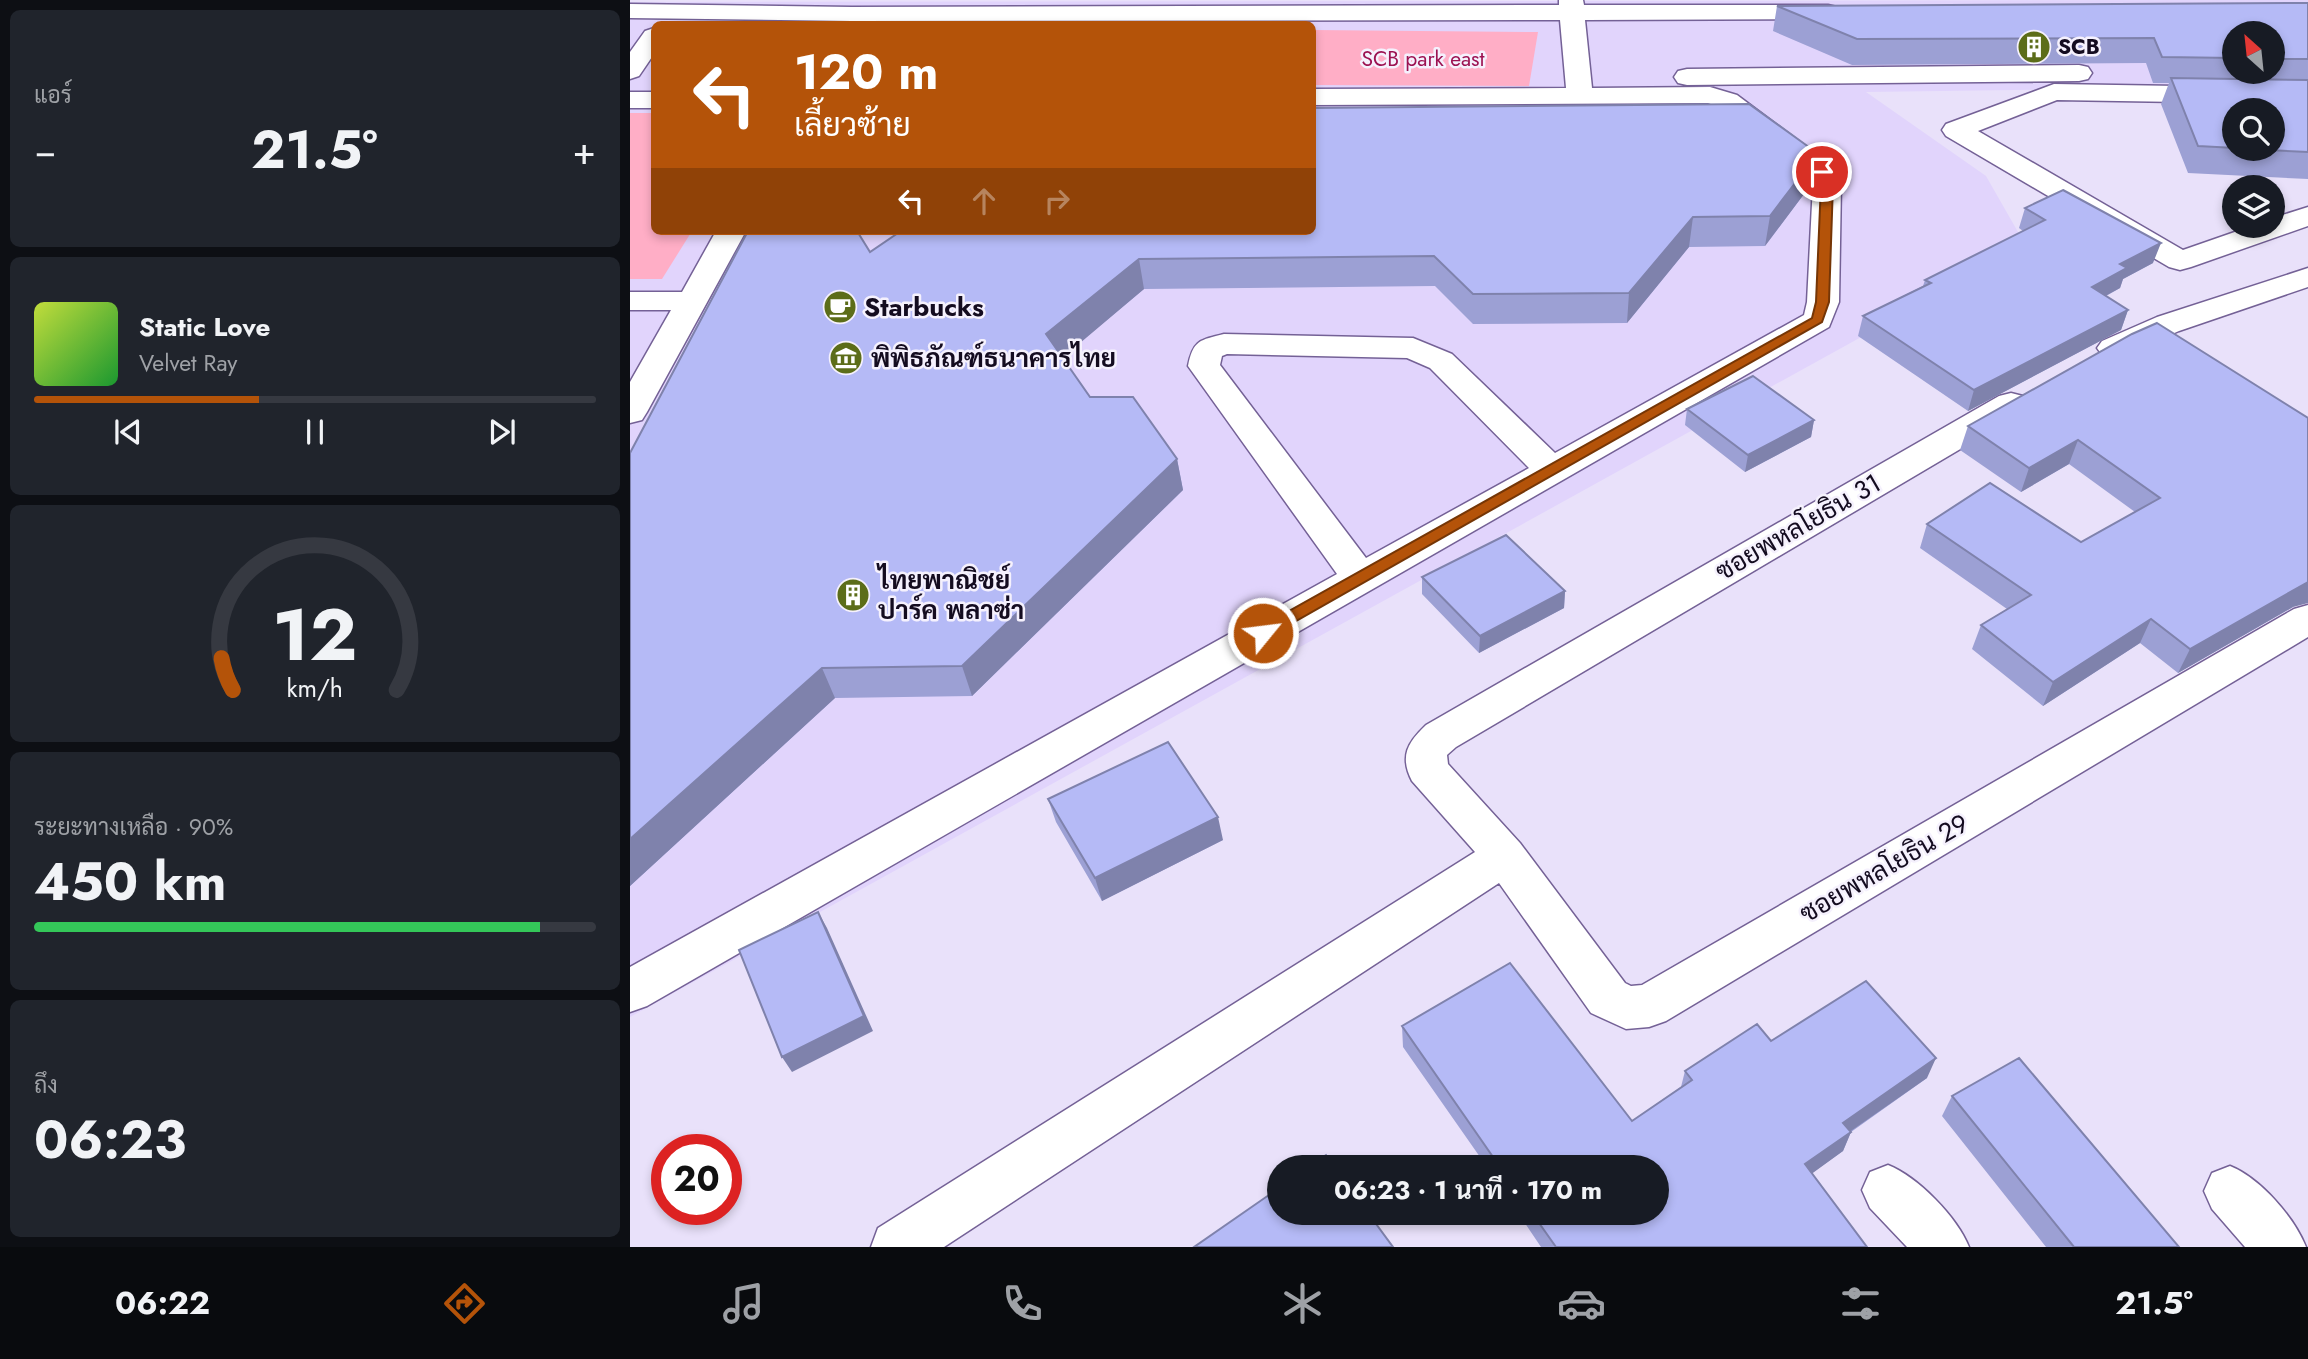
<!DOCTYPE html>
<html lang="th">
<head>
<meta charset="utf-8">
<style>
  :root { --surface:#171b24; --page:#20242c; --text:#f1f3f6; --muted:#9ea1a6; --line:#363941; --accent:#b45309 }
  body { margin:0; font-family:Jost,Sarabun,sans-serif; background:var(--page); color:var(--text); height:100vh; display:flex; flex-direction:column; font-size:26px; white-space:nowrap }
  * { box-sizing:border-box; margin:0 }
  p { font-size:23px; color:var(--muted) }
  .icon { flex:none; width:38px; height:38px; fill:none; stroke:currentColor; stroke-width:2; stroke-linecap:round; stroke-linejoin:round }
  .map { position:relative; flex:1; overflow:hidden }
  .sheet { display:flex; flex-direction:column; gap:10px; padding:10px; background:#0d0f14; width:630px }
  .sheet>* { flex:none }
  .top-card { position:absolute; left:21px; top:21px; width:665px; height:214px; border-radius:10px; box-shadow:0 4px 10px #0003; background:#b45309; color:#fff; overflow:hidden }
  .needle { width:46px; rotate:333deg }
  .controls { position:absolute; left:1592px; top:21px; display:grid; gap:14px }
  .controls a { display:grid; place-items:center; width:63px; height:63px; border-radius:50%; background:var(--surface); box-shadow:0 4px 10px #0003; font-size:35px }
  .speed { position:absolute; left:21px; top:1134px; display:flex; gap:14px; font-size:35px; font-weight:700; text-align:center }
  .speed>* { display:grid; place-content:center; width:91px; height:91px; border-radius:50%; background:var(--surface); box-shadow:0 4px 10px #0003; line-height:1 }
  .speed .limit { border:10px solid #d22; background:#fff; color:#111 }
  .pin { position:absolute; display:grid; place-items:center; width:60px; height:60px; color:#fff; margin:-30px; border:4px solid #fff; border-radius:50%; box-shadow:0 2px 7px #0007 }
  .me { position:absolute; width:77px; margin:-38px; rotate:61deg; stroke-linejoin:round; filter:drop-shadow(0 0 5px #0008) }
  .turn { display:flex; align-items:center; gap:24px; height:147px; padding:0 28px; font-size:32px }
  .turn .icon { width:91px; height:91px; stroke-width:2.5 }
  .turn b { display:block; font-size:49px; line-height:60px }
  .lanes { display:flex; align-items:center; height:66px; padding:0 28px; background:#0003; justify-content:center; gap:35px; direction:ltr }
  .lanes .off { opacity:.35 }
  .big { font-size:52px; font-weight:700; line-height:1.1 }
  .sheet .card { flex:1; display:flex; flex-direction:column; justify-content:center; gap:10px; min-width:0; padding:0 24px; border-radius:10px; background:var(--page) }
  .sheet .dial { align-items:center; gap:0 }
  .dial svg { height:182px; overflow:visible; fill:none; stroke:var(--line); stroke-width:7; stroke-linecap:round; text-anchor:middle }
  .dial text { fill:var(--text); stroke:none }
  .song { display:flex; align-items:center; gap:21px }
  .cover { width:84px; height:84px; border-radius:10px; background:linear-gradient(135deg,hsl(70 70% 55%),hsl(130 70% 35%)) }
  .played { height:7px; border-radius:4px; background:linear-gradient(90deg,var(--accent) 40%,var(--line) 40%) }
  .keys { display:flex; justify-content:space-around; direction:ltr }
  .heat { display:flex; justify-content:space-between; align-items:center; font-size:38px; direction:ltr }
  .charge { height:10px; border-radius:5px; background:linear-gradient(90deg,#34c759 90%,var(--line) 0) }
  .trip { position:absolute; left:637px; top:1155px; width:402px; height:70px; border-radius:35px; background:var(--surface); box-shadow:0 4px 10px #0003; font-weight:700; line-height:70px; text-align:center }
  .dock { display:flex; height:112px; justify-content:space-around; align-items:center; background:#090b0e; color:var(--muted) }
  .dock .icon { width:49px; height:49px }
  .dock .current { color:var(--accent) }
  .dock b { font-size:32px; color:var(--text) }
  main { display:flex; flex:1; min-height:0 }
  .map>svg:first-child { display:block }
</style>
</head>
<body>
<main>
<section class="sheet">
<div class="card"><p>แอร์</p>
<div class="heat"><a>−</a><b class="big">21.5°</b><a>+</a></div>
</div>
<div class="card">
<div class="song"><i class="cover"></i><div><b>Static Love</b><p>Velvet Ray</p></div></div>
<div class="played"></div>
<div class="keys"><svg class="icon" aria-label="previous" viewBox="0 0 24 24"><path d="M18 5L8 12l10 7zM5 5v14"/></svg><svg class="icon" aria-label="pause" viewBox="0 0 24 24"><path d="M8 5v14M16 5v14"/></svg><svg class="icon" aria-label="next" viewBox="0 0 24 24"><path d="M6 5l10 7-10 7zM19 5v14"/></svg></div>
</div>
<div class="card dial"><svg viewBox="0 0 100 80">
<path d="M14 69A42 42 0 1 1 86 69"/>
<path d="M14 69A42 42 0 0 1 9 55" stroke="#b45309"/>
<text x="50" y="56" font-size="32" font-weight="700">12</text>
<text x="50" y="72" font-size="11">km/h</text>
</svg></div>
<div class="card"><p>ระยะทางเหลือ · 90%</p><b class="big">450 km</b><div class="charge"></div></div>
<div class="card"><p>ถึง</p><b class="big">06:23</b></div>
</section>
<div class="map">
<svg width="1678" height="1247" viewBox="0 0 1678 1247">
  <rect width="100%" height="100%" fill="#e9e1fa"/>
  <path fill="#e1d4fc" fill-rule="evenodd" d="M1678,0v86l-442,6 120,84 40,70 -1396,771v-1015zM24,24h658v207h-658zM1605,33h38v39h-38z"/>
  <path fill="#ffaec6" d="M683,30l225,2 -9,54 -216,-1z
    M0,113h24v118h38l-30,48h-32z"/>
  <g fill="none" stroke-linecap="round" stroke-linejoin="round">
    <defs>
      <path id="minor" d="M929,0h24l1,5h244l9,2 3,5 -3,5 -9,2 -243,1 7,68 118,-1 27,8 95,71 9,18 -2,118 -10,25 -1182,679 -17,6v-45l707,-393 -149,-208c5,-26 12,-26 36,-32l189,4 39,16 103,99 249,-138 3,-13 6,-118 -3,-8 -91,-69 -11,-4 -396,2v-16l254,-1 -6,-68 -708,1 -222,-3v-14l222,3 707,-2zM597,354l180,4 23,10 99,100 -163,90 -146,-193 2,-9z
        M24,28v26l-15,22 -9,3v-27l15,-21z
        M1449,65l9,2 4,6 -4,6 -9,2 -392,4 -9,-2 -4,-6 4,-6 9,-2z
        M1424,84l254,4v16l-251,-4 -79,31 205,119 69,-24h21v-8l35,-11v19l-117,41 -11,3 -11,-3 -223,-131 -4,-6 4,-6z
        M0,92h24v16h-24z
        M86,231h30l-99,181 -5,8 -12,3v-41l41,-72h-41v-18h52z
        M1678,268v19l-129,44 -55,24 -11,3 -11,-3 -5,-7 5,-7 55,-24z
        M1381,393l12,3 5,8 -5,8 -567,335 -9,8 1,9 72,79 105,140 6,3 11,-1 652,-376 14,-4v32l-642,384 -17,6 -23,2 -35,-16 -92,-130 -555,364h-73l7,-19 597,-376 -63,-71c-13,-25 -4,-39 14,-56l573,-329z
        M1258,1165c30,12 69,52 81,82h-62l-37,-39 -8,-18 8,-18z
        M1600,1166c30,12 64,51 76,81h-61l-33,-38 -8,-18 8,-18z"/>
    </defs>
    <use href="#minor" stroke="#746196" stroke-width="3"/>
    <use href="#minor" fill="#fff" fill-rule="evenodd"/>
  </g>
  <path fill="#9ca0d4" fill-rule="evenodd" d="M1678,3v176l-120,-6 -27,-69 8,-21h-16l-7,-20 -294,2 -79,-34 4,-25zM1605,33h38v39h-38zM1605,110l38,39h-38z
    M1185,157l-5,29 -45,60 -76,1 -62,76 -154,1 -38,-38 -291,3 -82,68 28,40 87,62 6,31 -211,206 -137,2 -205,188v-433l240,-201z
    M1395,208l128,55 -30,16 -3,9 -14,8 22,14 -7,20 -153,81 -110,-75 5,-20 60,-30 2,-6 98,-49 -4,-3z
    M1502,334l161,273 -115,66 -38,-30 -97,63 -71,-57 9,-24 26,-16 -87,-61 7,-24 154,18 54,-30 -66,-48 -48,28 -61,-42 8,-24z
    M1057,409l127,11 -3,17 -66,35 -60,-47z
    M792,577l143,14 -1,17 -85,45 -57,-59z
    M418,799l175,41 -121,61 -46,-79z
    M772,1026l230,95 49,-34 4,-16 86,-30 156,37 -76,54 -8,19 -31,22 55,74h-326l-23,-34h139v-46h-170l-84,-120z
    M1322,1096l227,151h-133l-104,-131z"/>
  <path fill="#7f82ac" d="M1185,157l-5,29 -45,60 5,-30z
    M1063,217l-4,30 -62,76 2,-30z
    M1531,243l-8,20 -30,16 -3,9 -35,19 7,-20 28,-23z
    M509,259l5,30 -90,76 -8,-31z
    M1498,310l-7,20 -153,81 6,-21z
    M1184,420l-3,17 -66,35 3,-17z
    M1448,440l-9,24 -48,28 8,-24z
    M547,459l6,31 -211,206 -10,-30z
    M1678,582v21l-15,4 -115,66 12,-24z
    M935,591l-1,17 -85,45 1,-17z
    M1521,619l-11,24 -97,63 10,-24z
    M192,668l13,30 -205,188v-47z
    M588,817l5,23 -121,61 -7,-23z
    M188,912l9,16 46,103 -81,41 -10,-15z
    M1306,1058l-9,20 -92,64 8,-19z
    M1221,1132l-8,19 -44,32 6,-19z"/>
  <path fill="#b5baf6" stroke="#7f82ac" stroke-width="2" d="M1678,3v56h-35v-26h-38v25l-73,-1 -8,-19 -297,1 -80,-33z
    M1541,78l137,2v72l-59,-3h24v-39h-38v38l-37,-2z
    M1119,104l64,46 2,7 -45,59 -77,1 -64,76 -156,1 -39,-38 -295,3 -93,75 44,63h43l44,62 -215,207 -140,2 -192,171v-386l118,-222h109l13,21 31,-21h411v-123z
    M1433,190l98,53 -41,21 7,4 -35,19 36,23 -154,80 -111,-74 68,-33 -6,-3 120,-60 -20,-12z
    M1527,323l151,95v164l-118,67 -39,-30 -98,63 -72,-57 50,-30 -104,-71 63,-41 91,59 79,-44 -82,-58 -49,28 -61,-42 164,-92z
    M1123,376l61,44 -66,35 -61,-46z
    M876,535l59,56 -85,45 -58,-59z
    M538,742l50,75 -123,61 -47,-79z
    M188,912l46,104 -82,41 -43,-107z
    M880,963l122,158 60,-41 -7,-9 72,-47 14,17 95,-60 70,77 -93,65 8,9 -46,32 62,83h-311l-24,-34h125v-46h-157l-98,-141z
    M1389,1058l160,189h-105l-122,-151z
    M696,1155l9,12h-27z
    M649,1188v25h89l25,34h-199z"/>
  <path fill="#b45309" stroke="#753606" stroke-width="2" d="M1192,168l4,1 7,15 -4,118 -7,20 -554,315h-11l-2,-4 2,-4 555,-311 4,-16 5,-118 -5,-12z"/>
  <defs>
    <symbol id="building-disc" viewBox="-11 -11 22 22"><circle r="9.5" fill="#5c6d19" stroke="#f5f1fd"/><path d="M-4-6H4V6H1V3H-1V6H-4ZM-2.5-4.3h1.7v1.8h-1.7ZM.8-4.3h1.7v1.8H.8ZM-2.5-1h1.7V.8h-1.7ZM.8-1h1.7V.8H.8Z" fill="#fff"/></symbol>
    <symbol id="cafe-disc" viewBox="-11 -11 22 22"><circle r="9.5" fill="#5c6d19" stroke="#f5f1fd"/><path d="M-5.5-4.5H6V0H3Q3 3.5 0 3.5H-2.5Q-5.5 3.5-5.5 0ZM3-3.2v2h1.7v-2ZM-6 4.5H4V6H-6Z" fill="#fff"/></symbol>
    <symbol id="museum-disc" viewBox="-11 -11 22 22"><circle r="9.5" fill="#5c6d19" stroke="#f5f1fd"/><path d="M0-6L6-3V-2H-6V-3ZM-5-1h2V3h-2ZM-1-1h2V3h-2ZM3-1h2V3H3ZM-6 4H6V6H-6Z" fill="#fff"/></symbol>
  </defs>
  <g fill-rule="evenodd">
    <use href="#building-disc" x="1385" y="28" width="38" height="38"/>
    <use href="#cafe-disc" x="191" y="288" width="38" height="38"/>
    <use href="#museum-disc" x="197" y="339" width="38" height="38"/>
    <use href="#building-disc" x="204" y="576" width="38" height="38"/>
  </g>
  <g text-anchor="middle" stroke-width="5" stroke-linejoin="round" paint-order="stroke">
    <g font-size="21" font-weight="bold" fill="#140c20" stroke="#f5f1fd" text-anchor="start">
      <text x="1428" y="54">SCB</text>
    </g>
    <g font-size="21" fill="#9c1252" stroke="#f5f1fd">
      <text x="793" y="66">SCB park east</text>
    </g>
    <g font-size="26" font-weight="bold" fill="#140c20" stroke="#f5f1fd" text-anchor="start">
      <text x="234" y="316">Starbucks</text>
      <text x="241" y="367">พิพิธภัณฑ์ธนาคารไทย</text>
      <text x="248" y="589">ไทยพาณิชย์<tspan x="248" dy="30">ปาร์ค พลาซ่า</tspan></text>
    </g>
    <g font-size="26" fill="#140c20" stroke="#f5f1fd">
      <text transform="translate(1168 527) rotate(-30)" y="9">ซอยพหลโยธิน 31</text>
      <text transform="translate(1254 868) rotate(-30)" y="9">ซอยพหลโยธิน 29</text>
    </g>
  </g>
</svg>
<div class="controls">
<a><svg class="needle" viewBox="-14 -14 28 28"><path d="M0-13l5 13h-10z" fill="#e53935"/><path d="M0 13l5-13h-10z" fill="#9ea1a6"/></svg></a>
<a><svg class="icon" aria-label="search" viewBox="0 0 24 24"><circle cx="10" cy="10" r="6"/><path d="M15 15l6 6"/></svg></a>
<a><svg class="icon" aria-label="layers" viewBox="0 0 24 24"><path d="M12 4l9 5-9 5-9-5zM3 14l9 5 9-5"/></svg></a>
</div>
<div class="speed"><div class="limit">20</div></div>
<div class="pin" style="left:1192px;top:172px;background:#d93025"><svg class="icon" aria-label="arrive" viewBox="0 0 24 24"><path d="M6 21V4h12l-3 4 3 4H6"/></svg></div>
<svg class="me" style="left:633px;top:633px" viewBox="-20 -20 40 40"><circle r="17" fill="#b45309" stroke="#fff" stroke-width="3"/><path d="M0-11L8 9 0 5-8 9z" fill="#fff"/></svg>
<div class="trip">06:23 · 1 นาที · 170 m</div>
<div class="top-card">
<div class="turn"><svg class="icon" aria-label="left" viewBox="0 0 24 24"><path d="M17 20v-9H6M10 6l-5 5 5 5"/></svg><div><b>120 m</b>เลี้ยวซ้าย</div></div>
<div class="lanes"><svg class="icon" aria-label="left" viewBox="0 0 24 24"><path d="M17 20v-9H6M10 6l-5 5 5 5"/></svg><svg class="icon off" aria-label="ahead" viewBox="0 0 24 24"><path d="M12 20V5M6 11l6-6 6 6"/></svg><svg class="icon off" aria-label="right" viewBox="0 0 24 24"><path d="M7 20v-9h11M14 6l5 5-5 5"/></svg></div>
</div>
</div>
</main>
<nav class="dock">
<b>06:22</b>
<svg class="icon current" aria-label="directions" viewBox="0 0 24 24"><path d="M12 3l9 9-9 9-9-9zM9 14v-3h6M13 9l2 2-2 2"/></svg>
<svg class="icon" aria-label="music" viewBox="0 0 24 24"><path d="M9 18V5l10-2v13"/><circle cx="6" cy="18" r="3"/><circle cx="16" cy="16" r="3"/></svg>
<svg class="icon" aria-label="phone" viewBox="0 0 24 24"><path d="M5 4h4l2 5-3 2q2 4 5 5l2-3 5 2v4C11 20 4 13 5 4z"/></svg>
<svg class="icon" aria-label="climate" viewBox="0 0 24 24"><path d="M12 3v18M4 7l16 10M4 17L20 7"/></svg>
<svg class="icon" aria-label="car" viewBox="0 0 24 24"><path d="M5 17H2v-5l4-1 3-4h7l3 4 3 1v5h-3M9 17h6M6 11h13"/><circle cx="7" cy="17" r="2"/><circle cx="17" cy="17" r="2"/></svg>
<svg class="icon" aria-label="filters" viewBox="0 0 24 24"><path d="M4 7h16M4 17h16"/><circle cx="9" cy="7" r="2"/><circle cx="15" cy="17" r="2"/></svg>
<b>21.5°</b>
</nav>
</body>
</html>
